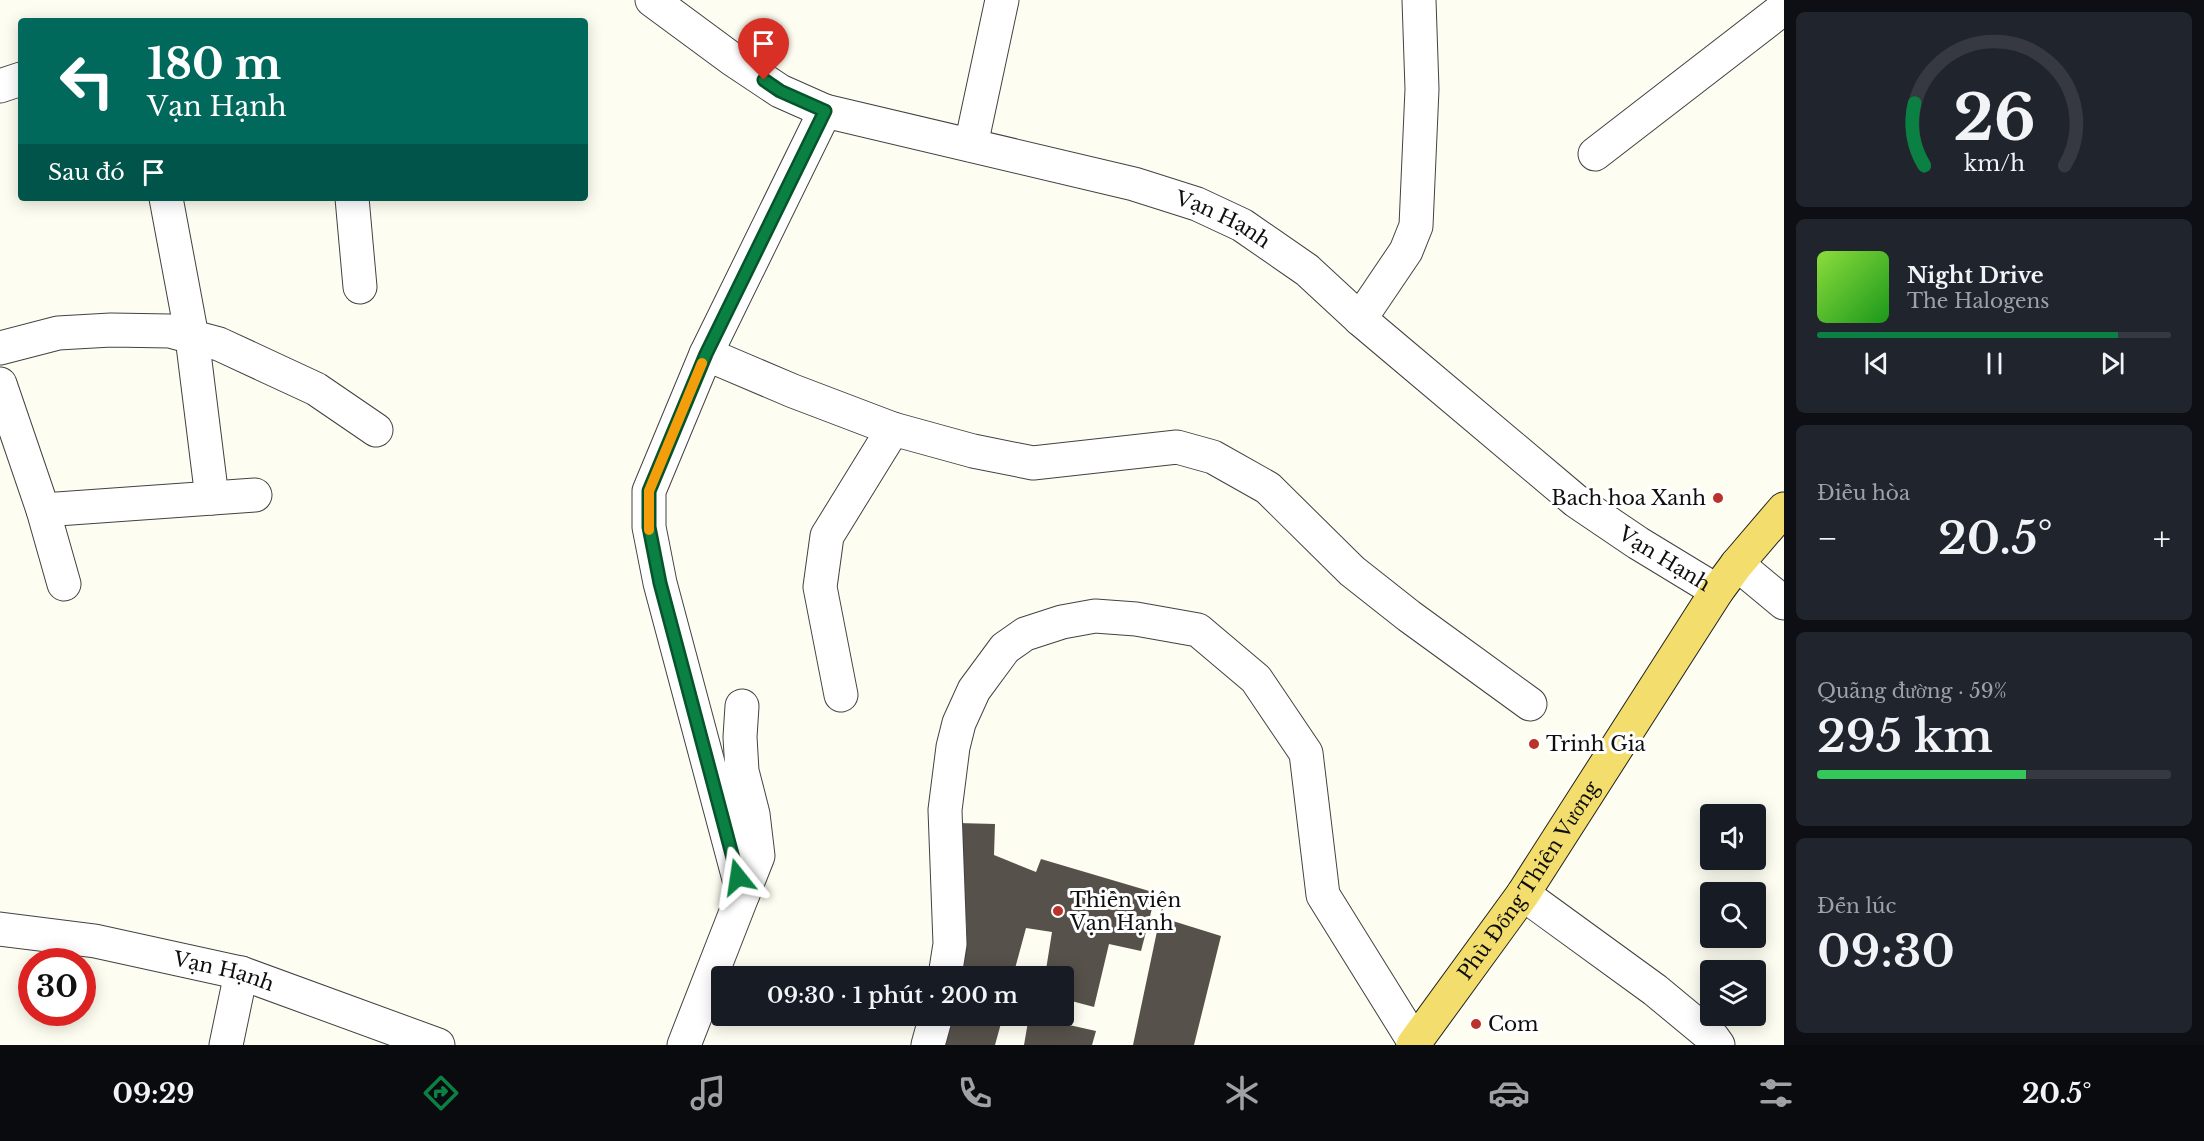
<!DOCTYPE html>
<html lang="vi">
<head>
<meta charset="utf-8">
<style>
  :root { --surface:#171b24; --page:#20242c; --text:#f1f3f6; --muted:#9ea1a6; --line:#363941; --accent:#0b8043 }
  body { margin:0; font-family:"Libre Baskerville",serif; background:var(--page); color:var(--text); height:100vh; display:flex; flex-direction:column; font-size:22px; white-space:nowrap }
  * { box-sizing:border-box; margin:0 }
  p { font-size:20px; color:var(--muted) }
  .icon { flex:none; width:33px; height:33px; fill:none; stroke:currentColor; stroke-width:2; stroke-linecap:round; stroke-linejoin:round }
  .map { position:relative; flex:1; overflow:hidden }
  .sheet { display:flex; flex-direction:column; gap:12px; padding:12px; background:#0d0f14; width:420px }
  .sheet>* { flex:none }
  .guide { position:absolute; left:18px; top:18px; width:570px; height:183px; border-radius:6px; box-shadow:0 3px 15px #0003; background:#00695c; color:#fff; overflow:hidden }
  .tools { position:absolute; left:1700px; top:804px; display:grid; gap:12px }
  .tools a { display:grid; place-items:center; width:66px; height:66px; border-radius:6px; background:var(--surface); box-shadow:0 3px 15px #0003; font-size:30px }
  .speed { position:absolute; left:18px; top:948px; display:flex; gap:12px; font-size:30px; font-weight:700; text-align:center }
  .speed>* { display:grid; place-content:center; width:78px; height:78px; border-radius:50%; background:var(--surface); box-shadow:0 3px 15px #0003; line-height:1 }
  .speed .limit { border:9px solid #d22; background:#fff; color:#111 }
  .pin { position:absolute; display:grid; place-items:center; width:51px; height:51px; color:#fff; margin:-62px -26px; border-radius:50% 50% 50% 0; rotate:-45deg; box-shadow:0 0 6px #0007 }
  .pin .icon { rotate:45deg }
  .me { position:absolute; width:66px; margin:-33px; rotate:345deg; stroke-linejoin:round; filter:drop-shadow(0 0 4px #0008) }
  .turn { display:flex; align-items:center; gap:21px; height:126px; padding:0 30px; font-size:27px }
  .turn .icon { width:78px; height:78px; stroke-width:2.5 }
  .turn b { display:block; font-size:42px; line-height:51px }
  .then { display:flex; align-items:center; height:57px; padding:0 30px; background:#0003; gap:12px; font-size:22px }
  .big { font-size:45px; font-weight:600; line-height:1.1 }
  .sheet .tile { flex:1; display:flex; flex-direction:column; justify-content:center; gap:9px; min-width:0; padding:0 21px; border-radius:9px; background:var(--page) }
  .sheet .dial { align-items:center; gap:0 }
  .dial svg { height:156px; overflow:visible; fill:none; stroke:var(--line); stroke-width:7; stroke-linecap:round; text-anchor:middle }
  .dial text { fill:var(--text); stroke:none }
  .song { display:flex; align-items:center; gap:18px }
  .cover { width:72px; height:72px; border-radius:9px; background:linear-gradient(135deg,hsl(90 70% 55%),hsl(120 70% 35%)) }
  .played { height:6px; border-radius:3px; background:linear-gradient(90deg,var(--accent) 85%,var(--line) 85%) }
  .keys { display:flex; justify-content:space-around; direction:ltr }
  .heat { display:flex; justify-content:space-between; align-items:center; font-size:33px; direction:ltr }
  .charge { height:9px; border-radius:4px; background:linear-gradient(90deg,#34c759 59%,var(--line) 0) }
  .trip { position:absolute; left:711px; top:966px; width:363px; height:60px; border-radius:6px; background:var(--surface); box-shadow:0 3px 15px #0003; font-weight:600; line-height:60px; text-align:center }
  .tab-bar { display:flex; height:96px; justify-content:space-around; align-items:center; background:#090b0e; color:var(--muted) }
  .tab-bar .icon { width:42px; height:42px }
  .tab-bar .selected { color:var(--accent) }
  .tab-bar b { font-size:27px; color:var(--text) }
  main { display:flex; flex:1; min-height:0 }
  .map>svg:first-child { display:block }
</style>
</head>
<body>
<main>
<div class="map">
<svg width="1784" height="1045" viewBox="0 0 1784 1045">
  <rect width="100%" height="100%" fill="#fefdf1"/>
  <path fill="#57514b" d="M958,823l37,1 -1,31 42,17 5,-13 115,34 -15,58 -32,-7 -15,63 -30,-8v-23h-19l7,-44 -26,-4 -13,48h-58l12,-45z
    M1160,917l61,19 -27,109h-61z
    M945,1016h58l-8,29h-58z
    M1029,1016l67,15 -4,14h-68z"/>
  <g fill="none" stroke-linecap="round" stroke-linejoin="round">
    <defs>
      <g id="minor">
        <path id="s1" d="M652,0l80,59 48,32 45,20 309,73 63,20 45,21 65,45 53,49 216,182 62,42 79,48"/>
        <path d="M0,86l21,-7"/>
        <path d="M971,145l31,-145"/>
        <path d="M1595,154l189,-146"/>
        <path d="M166,198l26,139 20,161"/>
        <path d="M352,198l8,89"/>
        <path d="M1360,319l46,-68 10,-25 6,-137 -3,-89"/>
        <path d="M0,348l58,-15 53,-3 59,1 49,13 97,45 60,41"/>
        <path d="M706,354l87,37 100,38 80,22 60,12 144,-16 36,10 55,31 84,83 57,45 121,88"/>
        <path d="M0,384l43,126 21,74"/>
        <path d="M43,510l212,-15"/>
        <path d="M1737,564l47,39"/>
        <path d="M841,695l-21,-108 7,-51 66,-107"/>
        <path d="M742,706l-2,31 2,34 11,43 5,42 -15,38"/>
        <path d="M1523,894l132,96 58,48 5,7"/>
        <path id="s2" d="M0,929l95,12 146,32 197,72"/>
        <path d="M945,976l5,-32 -5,-134 8,-63 6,-24 15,-33 31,-42 20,-14 37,-12 33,-6 41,3 62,11 58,49 50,74 17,142 92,148"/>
        <path d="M226,1045l15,-72"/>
        <path d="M684,1045l59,-151 -83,-311 -11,-56v-36l57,-137 119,-243"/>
        <path d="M928,1045l8,-29"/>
      </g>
      <g id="major">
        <path id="s3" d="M1413,1045l110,-151 194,-303 20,-27 47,-55"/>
      </g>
    </defs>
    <use href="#minor" stroke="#424242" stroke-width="35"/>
    <use href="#major" stroke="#202020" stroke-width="35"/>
    <use href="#minor" stroke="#fff" stroke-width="33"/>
    <use href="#major" stroke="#f3de6d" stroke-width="33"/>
  </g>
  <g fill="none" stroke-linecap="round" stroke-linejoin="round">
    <defs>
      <path id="route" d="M738,877l-78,-294 -11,-56v-36l57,-137 119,-243 -45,-20 -16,-11"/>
    </defs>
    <use href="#route" stroke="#07532c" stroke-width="15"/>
    <use href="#route" stroke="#0b8043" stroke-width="10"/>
    <path stroke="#f59e0b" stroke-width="10" d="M649,530v-39l53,-128"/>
  </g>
  <g fill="#ba322c" stroke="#fff" stroke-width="2">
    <circle cx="1718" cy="498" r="6"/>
    <circle cx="1534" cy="744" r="6"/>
    <circle cx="1058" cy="911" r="6"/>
    <circle cx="1476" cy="1024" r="6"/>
  </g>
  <g text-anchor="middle" stroke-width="6" stroke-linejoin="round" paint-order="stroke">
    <g font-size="20" fill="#0f0f0f" stroke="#fff">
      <text dy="7" stroke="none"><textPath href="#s1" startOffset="620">Vạn Hạnh</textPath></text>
      <text dy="7" stroke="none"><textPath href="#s1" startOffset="1179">Vạn Hạnh</textPath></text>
      <text dy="7" stroke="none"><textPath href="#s3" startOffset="201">Phù Đổng Thiên Vương</textPath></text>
      <text dy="7" stroke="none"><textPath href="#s2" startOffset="228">Vạn Hạnh</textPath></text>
    </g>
    <g font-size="20" fill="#0f0f0f" stroke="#fff" text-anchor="start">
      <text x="1706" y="505" text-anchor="end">Bach hoa Xanh</text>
      <text x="1546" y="751">Trinh Gia</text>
      <text x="1070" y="907">Thiền viện<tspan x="1070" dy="23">Vạn Hạnh</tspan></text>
      <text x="1488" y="1031">Com</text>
    </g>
  </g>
</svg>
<div class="tools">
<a><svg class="icon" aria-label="sound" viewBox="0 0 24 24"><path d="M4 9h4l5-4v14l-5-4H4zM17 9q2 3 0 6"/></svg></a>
<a><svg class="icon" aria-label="search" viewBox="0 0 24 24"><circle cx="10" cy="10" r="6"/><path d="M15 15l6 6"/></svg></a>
<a><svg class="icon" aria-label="layers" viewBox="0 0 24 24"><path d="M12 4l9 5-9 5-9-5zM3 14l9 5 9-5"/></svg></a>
</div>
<div class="speed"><div class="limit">30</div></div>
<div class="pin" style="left:764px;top:80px;background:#d93025"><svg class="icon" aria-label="arrive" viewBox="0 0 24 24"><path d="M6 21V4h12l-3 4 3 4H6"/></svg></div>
<svg class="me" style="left:738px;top:877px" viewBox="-20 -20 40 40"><path d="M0-17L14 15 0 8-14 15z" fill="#0b8043" stroke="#fff" stroke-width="4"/></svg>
<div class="trip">09:30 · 1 phút · 200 m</div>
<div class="guide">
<div class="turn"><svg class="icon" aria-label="left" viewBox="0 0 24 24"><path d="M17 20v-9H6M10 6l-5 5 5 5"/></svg><div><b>180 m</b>Vạn Hạnh</div></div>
<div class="then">Sau đó<svg class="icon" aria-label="arrive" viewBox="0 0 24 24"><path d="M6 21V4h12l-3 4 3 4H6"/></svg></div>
</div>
</div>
<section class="sheet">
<div class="tile dial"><svg viewBox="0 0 100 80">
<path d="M14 69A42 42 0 1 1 86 69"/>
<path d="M14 69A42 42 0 0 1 9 37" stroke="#0b8043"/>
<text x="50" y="56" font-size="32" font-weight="700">26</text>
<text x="50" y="72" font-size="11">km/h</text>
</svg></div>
<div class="tile">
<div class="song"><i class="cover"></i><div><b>Night Drive</b><p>The Halogens</p></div></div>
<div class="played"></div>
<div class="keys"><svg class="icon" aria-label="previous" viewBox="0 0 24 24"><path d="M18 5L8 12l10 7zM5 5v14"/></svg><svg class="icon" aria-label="pause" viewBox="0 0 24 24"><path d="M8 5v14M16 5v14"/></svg><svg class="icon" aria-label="next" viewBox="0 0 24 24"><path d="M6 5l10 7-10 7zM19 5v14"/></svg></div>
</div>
<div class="tile"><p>Điều hòa</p>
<div class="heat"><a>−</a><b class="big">20.5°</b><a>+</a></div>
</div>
<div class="tile"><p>Quãng đường · 59%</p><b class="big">295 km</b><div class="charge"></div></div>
<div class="tile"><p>Đến lúc</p><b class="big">09:30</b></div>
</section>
</main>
<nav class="tab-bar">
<b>09:29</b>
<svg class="icon selected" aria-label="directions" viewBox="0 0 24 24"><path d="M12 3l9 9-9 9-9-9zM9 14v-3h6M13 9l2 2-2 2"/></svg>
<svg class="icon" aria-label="music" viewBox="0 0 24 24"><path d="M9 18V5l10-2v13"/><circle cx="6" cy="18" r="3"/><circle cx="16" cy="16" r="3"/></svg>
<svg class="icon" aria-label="phone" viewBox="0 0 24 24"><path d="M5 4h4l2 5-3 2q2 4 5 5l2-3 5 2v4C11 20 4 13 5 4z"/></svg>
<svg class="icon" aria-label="climate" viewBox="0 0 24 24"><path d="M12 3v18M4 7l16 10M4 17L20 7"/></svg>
<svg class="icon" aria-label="car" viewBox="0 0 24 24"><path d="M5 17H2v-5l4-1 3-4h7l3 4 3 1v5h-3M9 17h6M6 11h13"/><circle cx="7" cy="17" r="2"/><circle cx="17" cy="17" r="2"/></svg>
<svg class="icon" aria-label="filters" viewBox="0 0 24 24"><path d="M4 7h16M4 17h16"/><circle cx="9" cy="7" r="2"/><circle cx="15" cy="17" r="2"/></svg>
<b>20.5°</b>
</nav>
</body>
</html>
